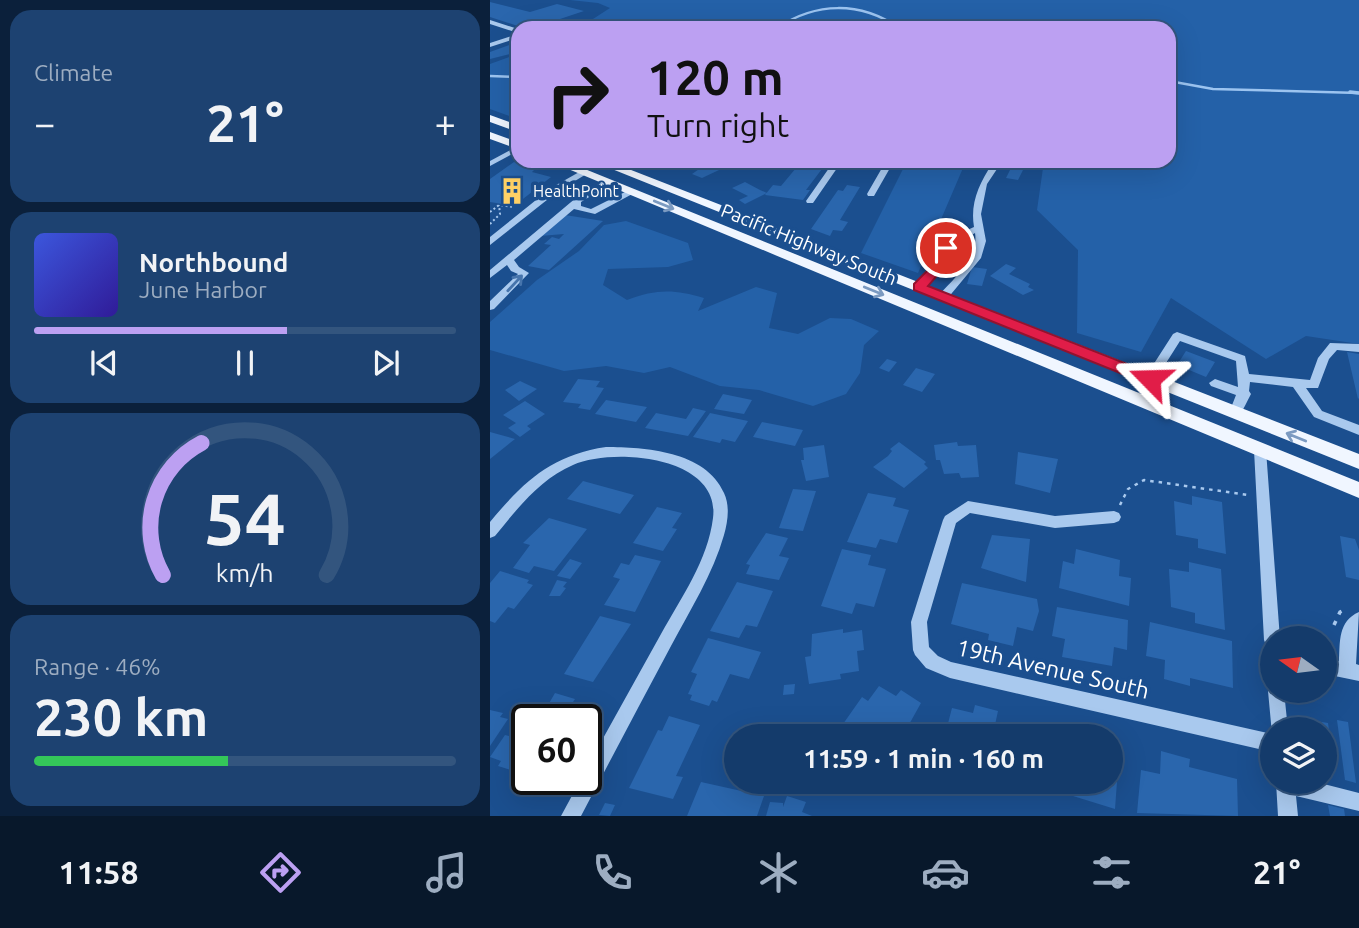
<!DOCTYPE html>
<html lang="en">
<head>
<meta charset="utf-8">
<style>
  :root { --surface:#143b6b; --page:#1d4271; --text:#f1f3f6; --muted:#9dadc1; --line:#33557e; --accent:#bca0f2 }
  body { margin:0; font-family:Ubuntu,sans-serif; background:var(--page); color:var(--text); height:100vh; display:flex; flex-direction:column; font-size:26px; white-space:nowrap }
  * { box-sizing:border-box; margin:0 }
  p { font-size:23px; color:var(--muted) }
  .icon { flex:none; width:38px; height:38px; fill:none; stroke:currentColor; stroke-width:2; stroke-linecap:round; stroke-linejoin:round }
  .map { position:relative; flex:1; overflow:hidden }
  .drawer { display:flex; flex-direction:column; gap:10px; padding:10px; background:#0b203b; width:490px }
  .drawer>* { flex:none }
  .guide { position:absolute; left:21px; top:21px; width:665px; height:147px; border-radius:21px; box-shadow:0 7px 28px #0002,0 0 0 2px var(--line); background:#bca0f2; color:#111; overflow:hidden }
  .needle { width:46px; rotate:284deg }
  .tools { position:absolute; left:770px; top:626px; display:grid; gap:14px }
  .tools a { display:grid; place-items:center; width:77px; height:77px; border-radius:50%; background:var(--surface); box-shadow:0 7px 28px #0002,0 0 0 2px var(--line); font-size:35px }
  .speed { position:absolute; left:21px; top:704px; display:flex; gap:14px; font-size:35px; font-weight:700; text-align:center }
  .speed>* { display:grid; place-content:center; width:91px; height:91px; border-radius:50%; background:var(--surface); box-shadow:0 7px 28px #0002,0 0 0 2px var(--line); line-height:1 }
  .speed .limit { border:4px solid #111; border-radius:10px; background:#fff; color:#111 }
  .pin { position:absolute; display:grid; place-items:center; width:60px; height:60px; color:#fff; margin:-30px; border:4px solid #fff; border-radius:50%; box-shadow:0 2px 7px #0007 }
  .me { position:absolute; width:77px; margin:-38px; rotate:292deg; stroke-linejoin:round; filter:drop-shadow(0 0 5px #0008) }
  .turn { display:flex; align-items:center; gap:24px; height:147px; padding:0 21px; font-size:32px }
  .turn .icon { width:91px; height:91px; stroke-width:2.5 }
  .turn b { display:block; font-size:49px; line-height:60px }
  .big { font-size:52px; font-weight:600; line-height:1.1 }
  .drawer .card { flex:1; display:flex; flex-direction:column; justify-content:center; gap:10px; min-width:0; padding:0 24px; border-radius:21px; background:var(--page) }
  .drawer .dial { align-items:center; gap:0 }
  .dial svg { height:182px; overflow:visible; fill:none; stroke:var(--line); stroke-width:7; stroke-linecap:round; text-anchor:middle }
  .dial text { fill:var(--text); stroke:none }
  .song { display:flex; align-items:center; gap:21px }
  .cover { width:84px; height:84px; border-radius:10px; background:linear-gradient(135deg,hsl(230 70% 55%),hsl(250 70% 35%)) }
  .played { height:7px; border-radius:4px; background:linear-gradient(90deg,var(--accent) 60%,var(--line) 60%) }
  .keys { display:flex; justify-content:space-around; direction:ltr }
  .heat { display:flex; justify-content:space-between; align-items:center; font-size:38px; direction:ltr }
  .charge { height:10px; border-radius:5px; background:linear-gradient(90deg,#34c759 46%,var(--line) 0) }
  .trip { position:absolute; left:234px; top:724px; width:399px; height:70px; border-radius:35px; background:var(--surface); box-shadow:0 7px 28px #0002,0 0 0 2px var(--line); font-weight:600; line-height:70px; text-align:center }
  .tabs { display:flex; height:112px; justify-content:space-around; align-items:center; background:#08182b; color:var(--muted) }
  .tabs .icon { width:49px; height:49px }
  .tabs .on { color:var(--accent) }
  .tabs b { font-size:32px; color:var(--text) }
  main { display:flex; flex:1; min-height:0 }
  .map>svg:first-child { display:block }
</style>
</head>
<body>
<main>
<section class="drawer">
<div class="card"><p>Climate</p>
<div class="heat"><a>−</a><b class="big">21°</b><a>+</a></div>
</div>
<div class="card">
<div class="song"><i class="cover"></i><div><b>Northbound</b><p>June Harbor</p></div></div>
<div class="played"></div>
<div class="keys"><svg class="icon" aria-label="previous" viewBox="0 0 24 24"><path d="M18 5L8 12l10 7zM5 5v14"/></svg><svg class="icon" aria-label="pause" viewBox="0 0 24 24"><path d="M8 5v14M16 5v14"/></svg><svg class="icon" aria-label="next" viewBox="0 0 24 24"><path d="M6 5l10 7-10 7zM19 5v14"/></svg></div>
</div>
<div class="card dial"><svg viewBox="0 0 100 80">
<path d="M14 69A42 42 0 1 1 86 69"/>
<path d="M14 69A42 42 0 0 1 31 11" stroke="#bca0f2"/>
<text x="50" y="56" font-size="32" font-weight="700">54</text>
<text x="50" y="72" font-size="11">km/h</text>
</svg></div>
<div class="card"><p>Range · 46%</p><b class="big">230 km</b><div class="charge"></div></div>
</section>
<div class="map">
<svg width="869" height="816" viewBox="0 0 869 816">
  <rect width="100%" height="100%" fill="#1b4f8f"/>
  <path fill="#2461a8" d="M80,0h789v344l-53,-8 -40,23 -95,-61 -30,54 -64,-19 1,-83 -41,-40 7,-49h125v-133h-590l31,-20 -12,-5z
    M28,54v65l-28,-10v-45z
    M417,161h59l-48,112 -57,-20z
    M136,221l62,22 5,17 -25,7 -60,2 -5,16 24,15c29,-11 47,-11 77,-2l-6,13 58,-24 21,6 -8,35 29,6 32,-16 21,1 28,12 -15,14 -4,28 -14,21 -33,12 -54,-16 -39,-4 -50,-19 -26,6 -38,-7 -42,5 -74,-21v-28l47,-42 42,-29 25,-26z"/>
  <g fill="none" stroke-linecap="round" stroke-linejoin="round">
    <path stroke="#9cc4f0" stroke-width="2.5" d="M287,28c39,-26 83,-27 122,0
      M0,76l28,1
      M679,81l44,8 146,4"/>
    <path stroke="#9cc4f0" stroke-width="3.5" d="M860,92l9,1"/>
  </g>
  <path fill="#2a66ad" d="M0,2l40,10 27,-8 27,7 -51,17h-9l-34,-11z
    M28,42v10l-28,7v-7z
    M24,162l20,8 -2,2 19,5 -37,29 -24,-4v-23z
    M311,162l24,3 -19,25h4l-7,10 -38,-5 8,-10 8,1z
    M215,165l14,5 -17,8 -10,-4z
    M521,168l12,2 -5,10 -12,-2z
    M255,182l15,8 7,3 -22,11 -6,-4 9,-4 -16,-8z
    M357,185l13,2 -20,33 8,2 -6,9 -9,-1 -3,6 -19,-7 27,-39 5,1z
    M75,215l38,6 -54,49 -21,-4 23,-21 -7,-1 8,-7 7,2 5,-5 -24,2z
    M516,264l10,4 -7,6 21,10 -2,3 6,3 -11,5 -33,-19z
    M482,267l15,2 -5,17 -15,-2z
    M696,351l29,11 -9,15 -29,-12z
    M857,352l12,2v44l-1,1z
    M397,359l10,3 -8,10 -10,-4z
    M426,368l19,6 -13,18 -19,-7z
    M88,379l22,2 -4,6 8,1 -14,22 -12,-2 3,-4 -18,-2z
    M30,381l17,8 -18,12 -14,-11z
    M233,394l29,6 -8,14 -30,-5z
    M116,400l41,7 -11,15 -41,-8z
    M35,401l20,13 -18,12 4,3 -11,8 -12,-9 8,-5 -13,-8z
    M203,408l13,3 -18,25 -43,-8 11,-15 30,6z
    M220,413l38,8 -13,21 -13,-3 -2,4 -27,-6z
    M272,422l41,8 -8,16 -42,-9z
    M0,432l25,7 -25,20z
    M409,442l27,20 -2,2 4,4 -24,20 -31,-21 15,-11 4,-5 -2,-2z
    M467,442l1,4 18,-1 3,32 -18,1 -2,-5 -15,1 -4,-14h-4l-2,-15z
    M334,445l5,32 -23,4 -5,-21h3l-1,-12z
    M528,452l40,7 -8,34 -35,-9z
    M93,481l51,14 -14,19 -53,-15z
    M303,489l23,2 -13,40 -24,-3z
    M378,493l28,5 -3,8 16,4 -12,33 -17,-4 -4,9 -29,-6z
    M702,496l30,6 4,52 -28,-6v-9l-22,-4 -2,-34 18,4z
    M167,507l25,6 -10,15 5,1 -14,22 -30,-8z
    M59,518l38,11 -33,42 -20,-5 -5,7 -16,-5 17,-23 -7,-2z
    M276,533l22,5 -9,18 10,2 -10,22 -33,-6 4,-9 -4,-1z
    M502,535l38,4 -4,43 -45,-14z
    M850,536l15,3 4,11v30l-13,-3z
    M352,549l29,6 -3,10 18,4 -12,38 -18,-4 -4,11 -31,-8z
    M586,549l44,11 -1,16 12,2 -2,28 -70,-18 4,-27 11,3z
    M145,555l26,6 -26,51 -31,-7 16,-26 -7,-2 8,-14 8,2z
    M80,559l12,4 -12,16 -13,-3z
    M699,562l32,7 4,61 -30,-7v-10l-24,-6 -2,-38 20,3z
    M10,571l29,9 -2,3 6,2 -19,24 -6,-2 -13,16 -5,-2v-38z
    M67,580l10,2 -4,5 3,1 -6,8h-11z
    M247,582l36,9 -16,36 -11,-2 -7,13 -29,-7z
    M472,583l75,16 2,12 -6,20 -16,-4 -4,19 -25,-6 1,-6 -38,-10z
    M567,607l71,13 -1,30 -13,-3 -2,19 -50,-9 3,-18 -13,-3z
    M110,616l31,8 -38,58 -29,-8z
    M660,622l82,19 1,47 -43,-10v8l-26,-7 1,-19 -19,-4z
    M353,629v4l19,-3 2,20 -7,1 2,20 -19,3 1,5 -32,5 -4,-27 6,-1 1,-22z
    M218,638l53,14 -12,27 -19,-5 -13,28 -5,-2 -3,6 -19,-6 2,-5 -4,-1 9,-20 -6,-2z
    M305,684l-1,10 -11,1 1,-10z
    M389,686l17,10 5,-6 20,13 -19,34h-45l-5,-7 -2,3 -4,-4 2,-2 -5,-3 19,-27 6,4z
    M65,693l20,6 -8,12 6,2 -3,6h-42l11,-17 9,3z
    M485,705l23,6 -5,23 6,3h-60l1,-7 6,1 6,-23 21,5z
    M0,710l13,3 -3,4 8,2 -18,27z
    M179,716l31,9 -24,51 7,1 -10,22 -44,-11 29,-58 4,1z
    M847,720l11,2 8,61 -11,-3z
    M37,721v54l-29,-9 3,-5 -11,-4 15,-22 11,3z
    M826,721l12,2 2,15 -5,-1v-7h-8z
    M563,726l26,6v5h-27z
    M671,751l29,8 -1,8 48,12 1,37 -101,-3 4,-43 19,4z
    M621,767l7,1 -3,41 -84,-26 80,-1z
    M211,782l63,14 -7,20h-70z
    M297,796l19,6 -4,10 10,4h-46l4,-14 13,1v4z
    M115,803l10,2 -5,11 -11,-1z
    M838,805l16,4 1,7h-15z"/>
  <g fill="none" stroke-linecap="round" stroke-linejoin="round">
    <path stroke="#a9c9ee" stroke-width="2" stroke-dasharray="2 2.5" stroke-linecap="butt" d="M0,212l9,-7 15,2
      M0,224l10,-10 -1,-9"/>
    <path stroke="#a9c9ee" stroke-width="2.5" stroke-dasharray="3.5 5" stroke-linecap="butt" d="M630,505l8,-16 16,-9 104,15"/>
    <path stroke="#a9c9ee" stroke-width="3.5" stroke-dasharray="4.5 7" stroke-linecap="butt" d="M844,625l6,-13 6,-3"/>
    <path fill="#a9c9ee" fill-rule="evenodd" d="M0,20l28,9v4l-28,-9z
      M28,34v4l-28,9v-4z
      M28,146v5l-28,15v-5z
      M322,161h9l-6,4 -4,-2z
      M344,161h8l-29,42h-6l-1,-2z
      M396,161h8l-20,35h-6l-1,-2z
      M502,164l7,2 -12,18 -6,30 5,27 -5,17 -34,41h-8v-4c15,-17 40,-37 36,-62l-22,14 -30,42h-8l-1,-2c19,-24 29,-48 60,-60 -4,-24 5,-43 18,-63z
      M91,171l7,2 -31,19 -67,53v-8l61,-49z
      M115,181l7,2 -31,19v4l10,3 38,-19 7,2 -41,22 -21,-5 -60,51 5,7 10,6 -35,36 -4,1v-9l28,-27 -7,-3 -4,-6 -17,13v-8l93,-78z
      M687,332l68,24 4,18 61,6 8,-22 12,-15 29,1v8l-22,-2 -8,9 -11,29h-12l16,23 37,14v10l-45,-18 -21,-30 -43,-5 -1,9 2,3c-4,7 -7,15 -12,22h-8l-2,-3 7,-18 -25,-9 -2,-3 6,-4 23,8 -2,-26 -56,-20 -26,41h-8l-2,-3 2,-3 27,-42z
      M770,445l5,2 1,3 14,189h-8v8l-6,-2 -2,-5 -10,-190 1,-3z
      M116,447c38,0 100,4 118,46 6,13 4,28 0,42 -11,39 -34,75 -53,111 -30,56 -60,113 -90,170h-20l20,-37h5v-10c25,-45 50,-90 75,-135 20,-36 47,-74 52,-116 8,-62 -100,-71 -140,-53 -33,14 -56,44 -78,71l-5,2v-16c34,-41 62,-67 116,-75z
      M478,501l87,15 59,-5 5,2 2,4 -2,4 -5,2 -59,5 -85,-15 -14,10 -29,99 2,25 9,9 13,6 321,72 -4,-43 4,-7v7h12l4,39h-16v22l-322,-74 -24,-10 -11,-13 -2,-5 -2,-28 32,-102 2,-4z
      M869,612l-3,52 3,1v16l-34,-7v-16l14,3c1,-19 -1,-40 20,-49z
      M786,782h40l43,11v18l-63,-15 2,20h-20z"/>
    <path fill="#f0f6ff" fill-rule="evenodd" d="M0,115l28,10v7l-28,-10z
      M0,132l28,10v7l-28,-10z
      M59,161h16l794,321v16z
      M102,161h16l751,293v15z"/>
  </g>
  <defs><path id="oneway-shaft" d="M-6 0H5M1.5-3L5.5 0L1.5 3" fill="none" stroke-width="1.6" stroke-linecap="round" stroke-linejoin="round" transform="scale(1.75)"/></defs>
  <g stroke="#7b9ac1">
    <use href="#oneway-shaft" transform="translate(174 205) rotate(22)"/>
    <use href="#oneway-shaft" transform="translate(384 291) rotate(22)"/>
    <use href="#oneway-shaft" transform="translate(806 437) rotate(-158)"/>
  </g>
  <use stroke="#4674ac" href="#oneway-shaft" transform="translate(25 283) rotate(-47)"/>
  <path fill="#e11d48" stroke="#92132f" stroke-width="2" d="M456,245l6,3 -11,23 -13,15 227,89v8h-10l-231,-93v-6l15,-15 13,-23z"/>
  <defs>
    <symbol id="building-bare" viewBox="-9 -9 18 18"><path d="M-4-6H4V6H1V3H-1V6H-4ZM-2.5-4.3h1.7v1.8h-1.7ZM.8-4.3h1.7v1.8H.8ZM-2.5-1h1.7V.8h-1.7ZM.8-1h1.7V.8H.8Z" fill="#ffd166" stroke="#1b4f8f" stroke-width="2.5" paint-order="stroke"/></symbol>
  </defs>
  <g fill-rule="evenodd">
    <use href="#building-bare" x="3" y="172" width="38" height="38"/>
  </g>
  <g text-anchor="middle" stroke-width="7" stroke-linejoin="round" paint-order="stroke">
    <g font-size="16" fill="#fff" stroke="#1b4f8f" text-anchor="start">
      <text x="43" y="197">HealthPoint</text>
    </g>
    <g font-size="19" fill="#fff" stroke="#1b4f8f">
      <text transform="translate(319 244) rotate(22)" y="7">Pacific Highway South</text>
    </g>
    <g font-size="23" fill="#fff" stroke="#1b4f8f">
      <text transform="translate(563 669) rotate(13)" y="8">19th Avenue South</text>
    </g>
  </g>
</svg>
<div class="tools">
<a><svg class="needle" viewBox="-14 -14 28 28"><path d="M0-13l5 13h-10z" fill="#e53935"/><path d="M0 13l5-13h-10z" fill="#9dadc1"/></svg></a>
<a><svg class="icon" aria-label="layers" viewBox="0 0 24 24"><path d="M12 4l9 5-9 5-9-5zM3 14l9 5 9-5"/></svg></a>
</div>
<div class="speed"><div class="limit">60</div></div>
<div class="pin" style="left:456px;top:248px;background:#d93025"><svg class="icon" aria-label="arrive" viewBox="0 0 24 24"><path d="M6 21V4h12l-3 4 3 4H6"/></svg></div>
<svg class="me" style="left:660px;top:379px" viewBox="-20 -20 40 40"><path d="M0-17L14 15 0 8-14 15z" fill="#e11d48" stroke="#fff" stroke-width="4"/></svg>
<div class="trip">11:59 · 1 min · 160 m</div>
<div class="guide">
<div class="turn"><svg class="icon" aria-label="right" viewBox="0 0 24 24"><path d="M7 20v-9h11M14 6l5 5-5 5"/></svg><div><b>120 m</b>Turn right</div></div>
</div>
</div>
</main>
<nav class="tabs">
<b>11:58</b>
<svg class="icon on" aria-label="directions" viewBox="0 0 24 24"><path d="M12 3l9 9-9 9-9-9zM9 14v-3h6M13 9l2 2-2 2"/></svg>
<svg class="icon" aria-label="music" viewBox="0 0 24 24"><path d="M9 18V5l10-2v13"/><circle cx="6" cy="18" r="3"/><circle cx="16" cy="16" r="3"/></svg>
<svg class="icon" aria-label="phone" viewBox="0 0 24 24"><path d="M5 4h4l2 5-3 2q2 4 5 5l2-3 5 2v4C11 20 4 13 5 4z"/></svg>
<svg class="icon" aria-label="climate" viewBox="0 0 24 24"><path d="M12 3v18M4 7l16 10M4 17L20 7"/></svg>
<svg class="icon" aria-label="car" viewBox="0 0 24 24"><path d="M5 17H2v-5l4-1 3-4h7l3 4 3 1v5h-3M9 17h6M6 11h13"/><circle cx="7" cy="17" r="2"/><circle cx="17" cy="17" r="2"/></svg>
<svg class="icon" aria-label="filters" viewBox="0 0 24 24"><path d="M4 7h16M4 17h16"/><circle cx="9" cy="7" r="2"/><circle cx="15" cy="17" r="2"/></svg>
<b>21°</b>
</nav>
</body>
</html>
